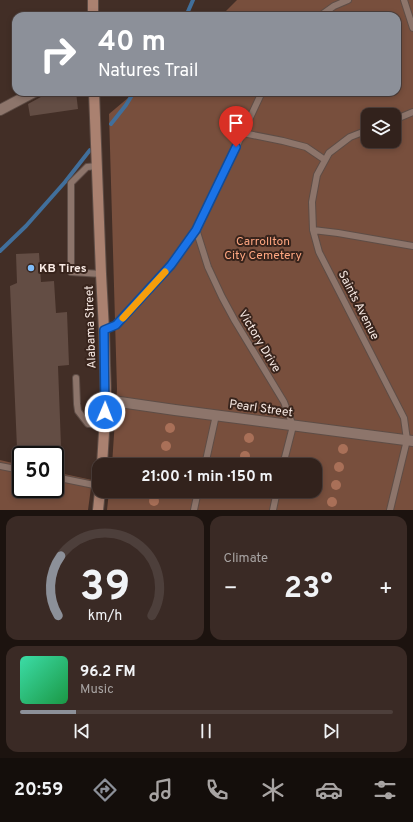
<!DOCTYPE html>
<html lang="en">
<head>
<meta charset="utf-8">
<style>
  :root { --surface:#32221c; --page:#3a2a25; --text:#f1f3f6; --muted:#a8a4a3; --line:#4d3f3b; --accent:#8c9099 }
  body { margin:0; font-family:Overpass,sans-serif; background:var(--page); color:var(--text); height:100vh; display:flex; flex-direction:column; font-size:15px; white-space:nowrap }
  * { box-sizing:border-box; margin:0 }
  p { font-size:13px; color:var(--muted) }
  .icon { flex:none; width:22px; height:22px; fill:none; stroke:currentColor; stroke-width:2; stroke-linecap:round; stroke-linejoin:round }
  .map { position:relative; height:510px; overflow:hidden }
  .sheet { display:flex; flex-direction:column; gap:6px; padding:6px; background:#1c130f; flex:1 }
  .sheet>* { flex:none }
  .hud { position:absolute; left:12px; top:12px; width:389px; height:84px; border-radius:12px; box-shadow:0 2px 6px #0003,0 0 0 1px var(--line); background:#8c9099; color:#fff; overflow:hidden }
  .tools { position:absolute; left:361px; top:108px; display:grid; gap:8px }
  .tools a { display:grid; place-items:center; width:40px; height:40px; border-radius:8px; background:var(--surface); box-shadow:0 2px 6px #0003,0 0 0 1px var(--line); font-size:20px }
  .speed { position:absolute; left:12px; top:446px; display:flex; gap:8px; font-size:20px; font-weight:700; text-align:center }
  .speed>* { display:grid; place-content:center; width:52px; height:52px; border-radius:50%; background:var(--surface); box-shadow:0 2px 6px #0003,0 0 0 1px var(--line); line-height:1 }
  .speed .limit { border:2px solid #111; border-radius:6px; background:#fff; color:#111 }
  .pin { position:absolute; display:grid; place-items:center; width:34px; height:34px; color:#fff; margin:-41px -17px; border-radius:50% 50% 50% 0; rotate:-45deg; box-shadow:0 0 4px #0007 }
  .pin .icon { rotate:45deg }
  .me { position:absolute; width:44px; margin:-22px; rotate:1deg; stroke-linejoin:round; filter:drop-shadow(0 0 3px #0008) }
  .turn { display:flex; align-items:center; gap:14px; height:84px; padding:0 20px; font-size:18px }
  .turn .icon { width:52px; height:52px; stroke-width:2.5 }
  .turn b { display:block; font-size:28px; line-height:34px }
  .big { font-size:30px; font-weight:700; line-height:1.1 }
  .sheet .widget { flex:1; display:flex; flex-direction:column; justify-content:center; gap:6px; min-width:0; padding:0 14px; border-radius:12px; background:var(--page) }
  .sheet .dial { align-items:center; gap:0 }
  .dial svg { height:104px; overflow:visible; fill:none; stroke:var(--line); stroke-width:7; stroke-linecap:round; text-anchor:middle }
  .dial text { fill:var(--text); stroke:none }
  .song { display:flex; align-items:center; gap:12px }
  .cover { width:48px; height:48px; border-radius:6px; background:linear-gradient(135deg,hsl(160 70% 55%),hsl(140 70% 35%)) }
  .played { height:4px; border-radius:2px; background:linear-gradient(90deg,var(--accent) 15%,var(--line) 15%) }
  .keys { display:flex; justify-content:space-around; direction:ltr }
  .heat { display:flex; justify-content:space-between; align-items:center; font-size:22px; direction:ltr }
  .sheet .tiles { flex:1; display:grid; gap:6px; grid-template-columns:1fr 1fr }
  .widget:last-child { grid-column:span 2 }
  .trip { position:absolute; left:92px; top:458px; width:230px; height:40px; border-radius:12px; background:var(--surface); box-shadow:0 2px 6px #0003,0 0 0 1px var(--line); font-weight:700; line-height:40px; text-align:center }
  .dock { display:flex; height:64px; justify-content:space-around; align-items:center; background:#140e0b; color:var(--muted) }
  .dock .icon { width:28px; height:28px }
  .dock .on { color:var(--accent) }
  .dock b { font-size:18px; color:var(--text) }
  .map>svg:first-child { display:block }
</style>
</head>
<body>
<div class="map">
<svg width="413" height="510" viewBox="0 0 413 510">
  <rect width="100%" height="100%" fill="#422e26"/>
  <path fill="#784f3d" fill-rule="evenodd" d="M237,0h176v510h-306l2,-19h206v-26h-203l5,-76 -8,-275 26,-22h262v-76h-176zM368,115h26v26h-26z
    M0,460l21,5v24h34v-17l37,8 -4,30h-88z"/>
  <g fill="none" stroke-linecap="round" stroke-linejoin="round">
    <path stroke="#416f9b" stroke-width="4" d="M186,16l7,-16
      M111,124l15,-19 8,-13
      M0,251l26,-25 39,-44 25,-32"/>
  </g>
  <path fill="#634d44" d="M50,92h26l2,17 -48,7 -2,-12z
    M39,253l2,29 13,-1 2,32 11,-1 2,53 -11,1 3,80 -44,2 -7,-162 7,-3 -1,-29z"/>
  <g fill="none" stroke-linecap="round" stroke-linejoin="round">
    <defs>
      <path id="service" d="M404,0l9,28
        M320,16l14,-10 14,-6
        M394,120l19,-8
        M368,130l-18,7 -21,16 -12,22 -5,27 1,28 6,22 85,166 3,22 -17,70
        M243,133l40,8 23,6 19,13
        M97,166l-10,1 -16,16v89l30,2
        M196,229l12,38 14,30 13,24 49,81 9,24 -10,39
        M313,230l25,3 75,13
        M104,330l12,-5c32,-34 65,-68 88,-109l58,-124
        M76,378l1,26 1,7 10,13 16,1
        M205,465l11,-50
        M0,466l21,4
        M55,477l44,9
        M194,510l4,-19
        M273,510l4,-19"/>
      <path id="minor" d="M0,110l34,-18
        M106,400l69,10 238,31"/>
      <path id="secondary" d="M93,0v16
        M94,92l7,182 3,56 2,70 -4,65
        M98,510l2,-19"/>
    </defs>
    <use href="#service" stroke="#5e4d46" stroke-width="8"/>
    <use href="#minor" stroke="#5e4d46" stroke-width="12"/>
    <use href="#secondary" stroke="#5e4d46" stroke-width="12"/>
    <use href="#service" stroke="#8d756b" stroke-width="6"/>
    <use href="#minor" stroke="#8d756b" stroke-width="10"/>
    <use href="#secondary" stroke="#aa8170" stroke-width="10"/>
  </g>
  <g fill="#a97058">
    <circle cx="170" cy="428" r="5"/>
    <circle cx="249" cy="438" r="5"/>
    <circle cx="166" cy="446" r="5"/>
    <circle cx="343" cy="449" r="5"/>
    <circle cx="245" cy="456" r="5"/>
    <circle cx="339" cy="467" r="5"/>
    <circle cx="336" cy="485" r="5"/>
    <circle cx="154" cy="501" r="5"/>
    <circle cx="332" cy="502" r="5"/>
  </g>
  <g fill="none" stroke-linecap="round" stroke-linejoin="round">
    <defs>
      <path id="route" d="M105,412l-1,-82 12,-5 55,-60 25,-35 40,-83"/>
    </defs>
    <use href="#route" stroke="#114b97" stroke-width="10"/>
    <use href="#route" stroke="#1a73e8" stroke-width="7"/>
    <path stroke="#f59e0b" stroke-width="7" d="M123,318l42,-46"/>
  </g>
  <circle fill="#7fbdfa" stroke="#38241c" stroke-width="1.5" cx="31" cy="268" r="4"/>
  <g text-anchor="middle" stroke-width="4" stroke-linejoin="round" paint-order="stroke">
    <g font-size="12" fill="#fea680" stroke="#38241c">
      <text x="263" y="245">Carrollton<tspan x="263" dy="14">City Cemetery</tspan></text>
    </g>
    <g font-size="12" font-weight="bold" fill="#f8eae4" stroke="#38241c" text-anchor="start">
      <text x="39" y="272">KB Tires</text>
    </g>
    <g font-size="12" fill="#f8eae4" stroke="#38241c">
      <text transform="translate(359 305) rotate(63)" y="4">Saints Avenue</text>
      <text transform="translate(90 327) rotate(-92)" y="4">Alabama Street</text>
      <text transform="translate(260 341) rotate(59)" y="4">Victory Drive</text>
      <text transform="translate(261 408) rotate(8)" y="4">Pearl Street</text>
    </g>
  </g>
</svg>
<div class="tools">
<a><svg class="icon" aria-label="layers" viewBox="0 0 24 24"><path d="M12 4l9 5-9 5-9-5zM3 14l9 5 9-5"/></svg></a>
</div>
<div class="speed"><div class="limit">50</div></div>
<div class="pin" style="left:236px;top:147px;background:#d93025"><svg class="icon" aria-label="arrive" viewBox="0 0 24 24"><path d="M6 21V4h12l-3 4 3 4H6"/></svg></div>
<svg class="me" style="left:105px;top:412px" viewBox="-20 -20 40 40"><circle r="17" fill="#1a73e8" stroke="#fff" stroke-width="3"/><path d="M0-11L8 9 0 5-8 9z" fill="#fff"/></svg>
<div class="trip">21:00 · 1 min · 150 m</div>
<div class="hud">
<div class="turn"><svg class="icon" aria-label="right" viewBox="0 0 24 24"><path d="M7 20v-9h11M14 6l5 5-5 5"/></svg><div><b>40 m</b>Natures Trail</div></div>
</div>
</div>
<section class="sheet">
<div class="tiles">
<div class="widget dial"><svg viewBox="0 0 100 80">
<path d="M14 69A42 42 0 1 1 86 69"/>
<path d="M14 69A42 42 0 0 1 16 23" stroke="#8c9099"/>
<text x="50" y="56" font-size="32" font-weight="700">39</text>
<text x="50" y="72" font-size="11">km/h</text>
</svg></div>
<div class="widget"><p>Climate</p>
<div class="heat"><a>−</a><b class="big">23°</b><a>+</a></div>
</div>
<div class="widget">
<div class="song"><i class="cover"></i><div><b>96.2 FM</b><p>Music</p></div></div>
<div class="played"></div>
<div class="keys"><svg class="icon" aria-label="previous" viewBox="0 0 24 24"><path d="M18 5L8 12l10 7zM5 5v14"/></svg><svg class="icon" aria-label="pause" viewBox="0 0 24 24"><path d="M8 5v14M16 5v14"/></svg><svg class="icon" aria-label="next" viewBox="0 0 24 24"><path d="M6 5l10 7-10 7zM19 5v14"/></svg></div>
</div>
</div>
</section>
<nav class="dock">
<b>20:59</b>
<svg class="icon on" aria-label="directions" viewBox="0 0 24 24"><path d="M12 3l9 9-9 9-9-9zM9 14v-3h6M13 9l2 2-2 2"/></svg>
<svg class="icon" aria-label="music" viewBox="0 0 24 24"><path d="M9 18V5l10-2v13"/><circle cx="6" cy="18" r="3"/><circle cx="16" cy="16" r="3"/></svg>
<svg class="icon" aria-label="phone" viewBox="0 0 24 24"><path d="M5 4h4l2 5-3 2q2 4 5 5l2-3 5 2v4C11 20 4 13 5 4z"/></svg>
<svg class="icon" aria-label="climate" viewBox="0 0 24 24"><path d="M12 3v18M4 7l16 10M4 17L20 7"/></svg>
<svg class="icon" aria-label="car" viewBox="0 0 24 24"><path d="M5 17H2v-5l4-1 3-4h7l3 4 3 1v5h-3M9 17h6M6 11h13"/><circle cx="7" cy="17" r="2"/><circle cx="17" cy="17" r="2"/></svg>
<svg class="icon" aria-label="filters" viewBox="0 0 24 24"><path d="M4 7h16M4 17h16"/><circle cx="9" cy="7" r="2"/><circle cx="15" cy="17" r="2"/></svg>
</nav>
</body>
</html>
